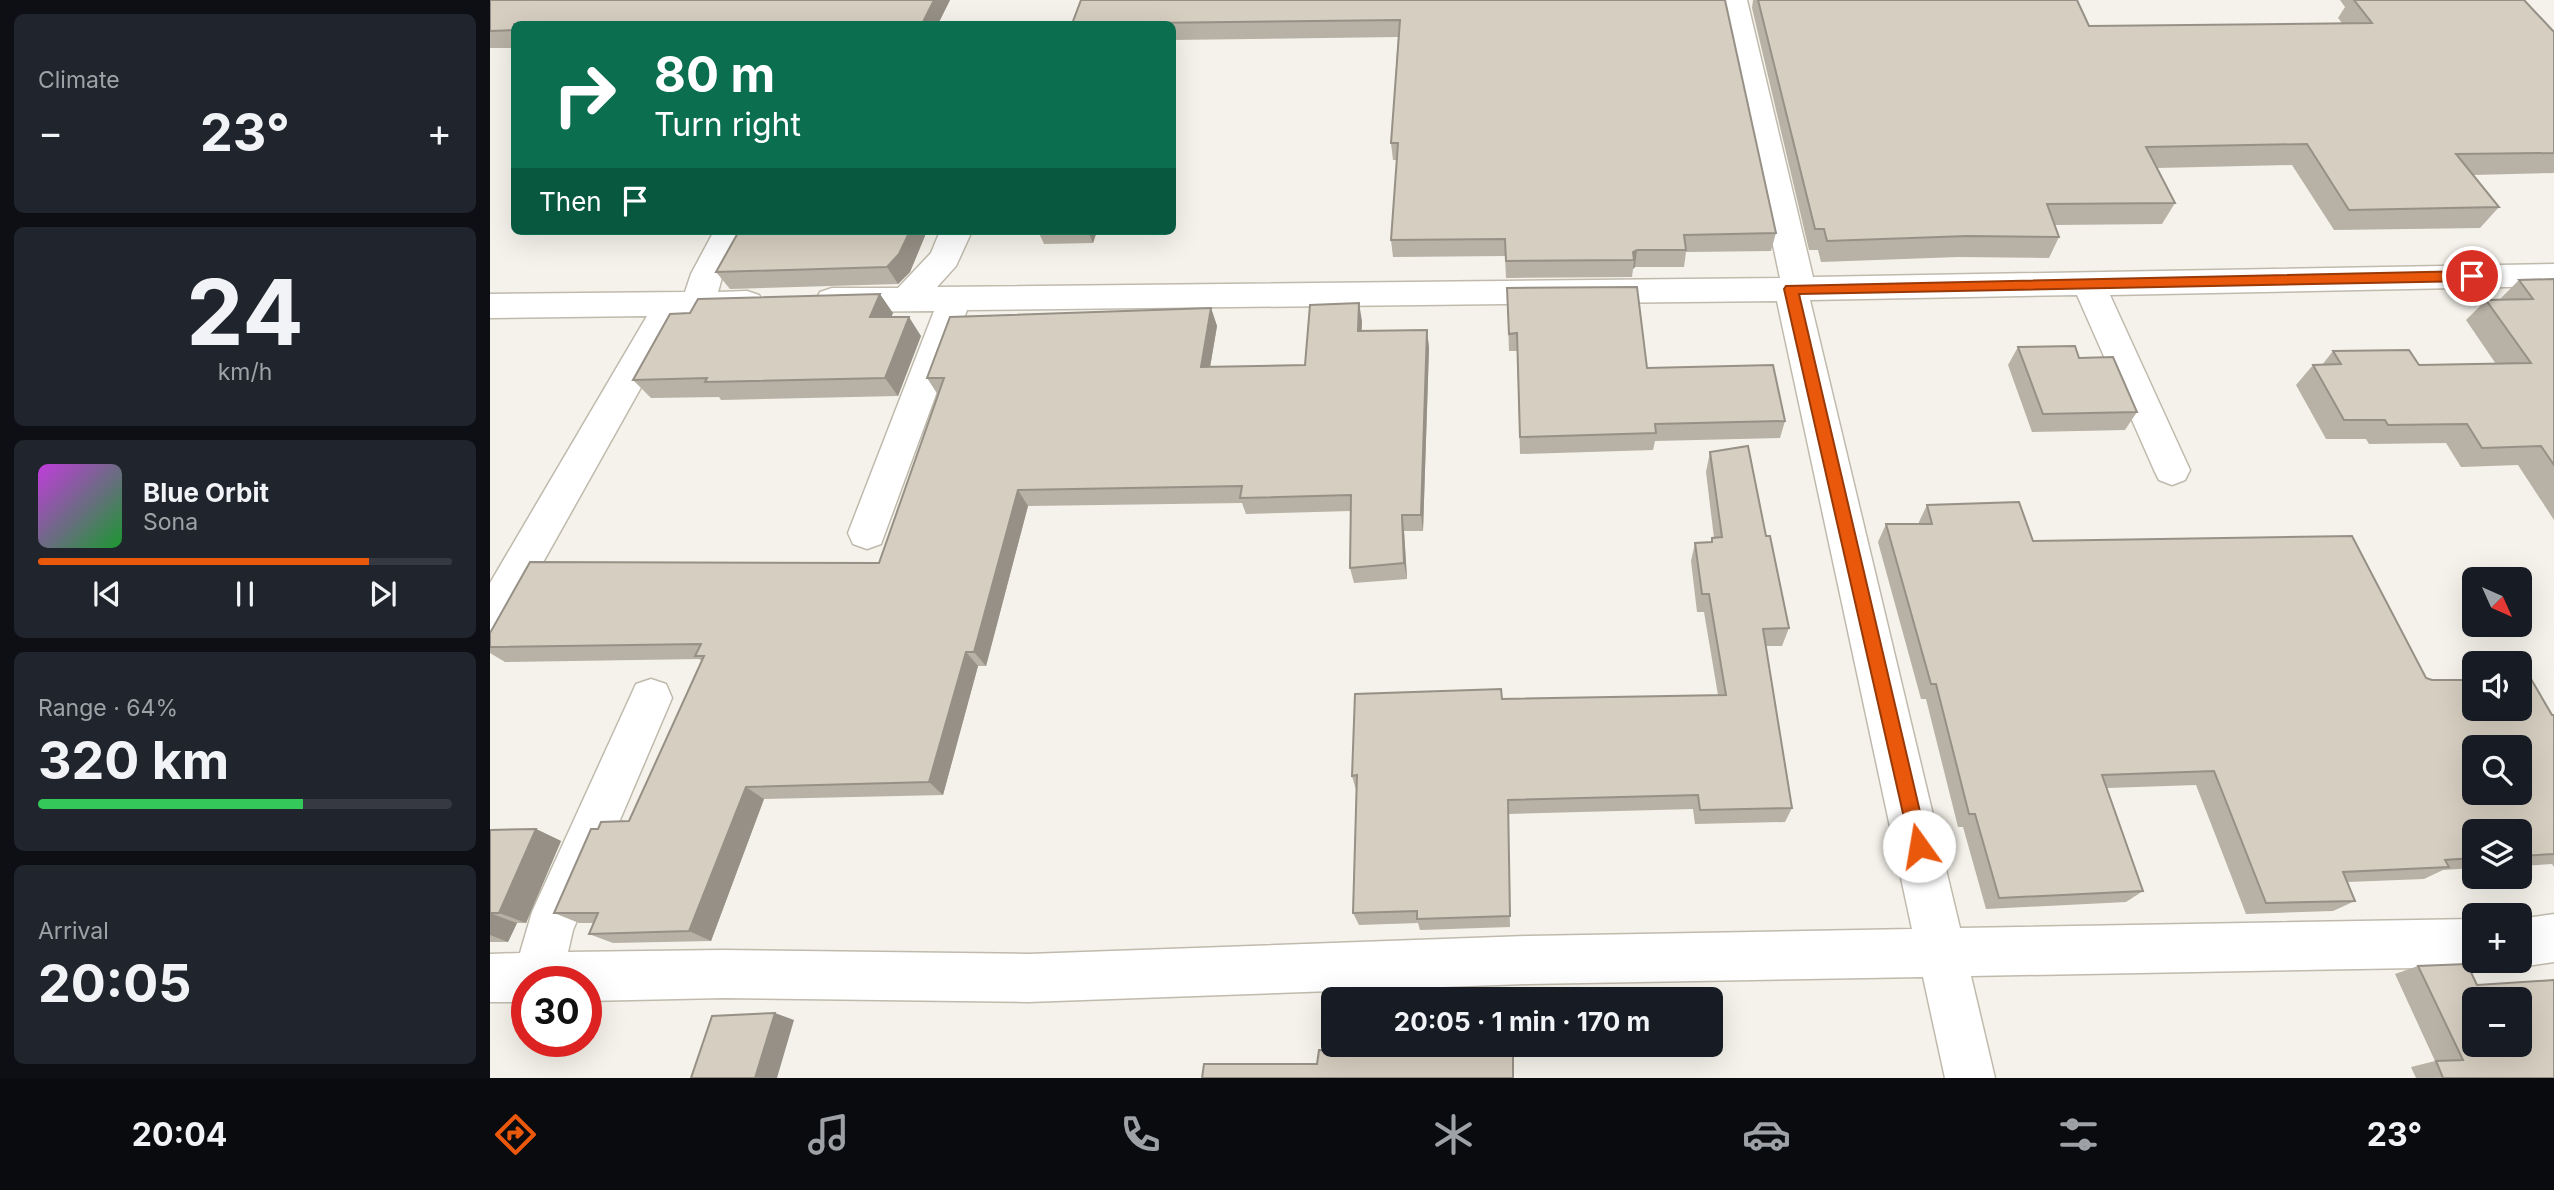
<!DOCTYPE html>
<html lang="en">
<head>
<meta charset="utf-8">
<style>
  :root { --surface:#171b24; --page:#20242c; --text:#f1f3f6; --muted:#9ea1a6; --line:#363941; --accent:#ea580c }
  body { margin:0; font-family:Inter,sans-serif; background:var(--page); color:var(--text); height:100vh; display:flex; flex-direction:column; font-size:26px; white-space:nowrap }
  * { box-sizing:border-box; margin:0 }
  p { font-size:23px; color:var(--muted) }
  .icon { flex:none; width:38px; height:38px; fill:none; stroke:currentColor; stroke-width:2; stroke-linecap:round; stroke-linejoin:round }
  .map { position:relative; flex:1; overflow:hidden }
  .details { display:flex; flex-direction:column; gap:14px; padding:14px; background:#0d0f14; width:490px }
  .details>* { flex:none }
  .guide { position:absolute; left:21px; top:21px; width:665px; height:214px; border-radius:10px; box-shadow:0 7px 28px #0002; background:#0b6e4f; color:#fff; overflow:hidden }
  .needle { width:46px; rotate:135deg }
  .buttons { position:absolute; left:1972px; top:567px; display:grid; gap:14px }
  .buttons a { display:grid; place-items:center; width:70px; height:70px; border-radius:10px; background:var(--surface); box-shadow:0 7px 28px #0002; font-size:35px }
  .speed { position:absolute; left:21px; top:966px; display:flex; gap:14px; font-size:35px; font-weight:700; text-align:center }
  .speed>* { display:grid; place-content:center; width:91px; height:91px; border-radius:50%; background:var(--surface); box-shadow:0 7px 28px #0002; line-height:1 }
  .speed .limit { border:10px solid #d22; background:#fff; color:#111 }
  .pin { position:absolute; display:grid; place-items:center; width:60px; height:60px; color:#fff; margin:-30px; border:4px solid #fff; border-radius:50%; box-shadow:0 2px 7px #0007 }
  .me { position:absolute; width:77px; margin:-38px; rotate:347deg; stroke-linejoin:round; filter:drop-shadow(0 0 5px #0008) }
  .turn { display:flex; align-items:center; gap:24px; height:147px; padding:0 28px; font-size:32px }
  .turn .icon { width:91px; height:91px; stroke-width:2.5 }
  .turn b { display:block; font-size:49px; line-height:60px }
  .then { display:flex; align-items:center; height:66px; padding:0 28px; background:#0003; gap:14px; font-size:26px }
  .big { font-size:52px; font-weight:700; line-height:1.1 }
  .details .tile { flex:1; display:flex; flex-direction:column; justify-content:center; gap:10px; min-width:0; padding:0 24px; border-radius:10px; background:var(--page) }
  .details .dial { align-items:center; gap:0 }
  .dial b { font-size:91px; line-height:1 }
  .song { display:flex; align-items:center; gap:21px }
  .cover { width:84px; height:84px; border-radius:10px; background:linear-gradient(135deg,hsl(290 70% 55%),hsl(130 70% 35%)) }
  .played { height:7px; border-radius:4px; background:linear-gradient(90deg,var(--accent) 80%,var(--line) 80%) }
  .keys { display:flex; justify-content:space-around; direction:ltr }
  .heat { display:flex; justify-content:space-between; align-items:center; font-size:38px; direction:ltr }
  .charge { height:10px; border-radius:5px; background:linear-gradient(90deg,#34c759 64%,var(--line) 0) }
  .trip { position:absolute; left:831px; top:987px; width:402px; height:70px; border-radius:10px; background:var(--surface); box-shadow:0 7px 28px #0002; font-weight:700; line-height:70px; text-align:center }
  .menu { display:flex; height:112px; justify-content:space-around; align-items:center; background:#090b0e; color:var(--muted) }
  .menu .icon { width:49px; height:49px }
  .menu .active { color:var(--accent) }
  .menu b { font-size:32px; color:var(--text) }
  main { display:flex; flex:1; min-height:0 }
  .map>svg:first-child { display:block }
</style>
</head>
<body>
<main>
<section class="details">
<div class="tile"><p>Climate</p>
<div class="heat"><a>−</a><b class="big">23°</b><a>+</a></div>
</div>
<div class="tile dial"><b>24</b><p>km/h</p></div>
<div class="tile">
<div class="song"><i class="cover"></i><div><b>Blue Orbit</b><p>Sona</p></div></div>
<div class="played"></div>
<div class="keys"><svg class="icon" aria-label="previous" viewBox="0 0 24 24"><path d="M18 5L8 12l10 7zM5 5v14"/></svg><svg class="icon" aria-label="pause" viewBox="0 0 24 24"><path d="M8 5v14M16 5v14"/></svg><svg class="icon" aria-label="next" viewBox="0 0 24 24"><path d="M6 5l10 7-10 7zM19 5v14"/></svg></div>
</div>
<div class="tile"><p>Range · 64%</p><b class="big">320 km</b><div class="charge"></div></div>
<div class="tile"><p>Arrival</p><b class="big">20:05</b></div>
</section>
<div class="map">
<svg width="2064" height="1078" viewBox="0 0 2064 1078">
  <rect width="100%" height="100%" fill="#f4f2ea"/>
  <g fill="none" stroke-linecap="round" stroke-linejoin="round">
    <defs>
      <path id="minor" d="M1231,0h26l66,277 741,-13v22l-444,9 80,175 -5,10 -13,5 -13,-5 -5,-10 -77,-175 -267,5 150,628 514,-9v42h15l-15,6 -503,9 24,102h-50l-22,-101 -395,7 -500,18 -305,-4 -137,3v-19h-59v20h-37v-48l30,-1 12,-41 104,-228 15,-5 15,5 6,14 -99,232 -5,22 155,-2 305,4 500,-18 384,-7 -135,-628 -810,9 -86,234 -14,5 -14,-5 -5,-11 86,-222 -102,1 -12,-4 -4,-8 4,-8 12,-4h66l33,-35 9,-22h32l-16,35 -19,21 843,-9z
        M224,231h32l-23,43 -5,18 29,-1 12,4 5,8 -5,8 -12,4 -66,1 -177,316 -14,6v-55l157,-267 -157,2v-24l195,-2 6,-18z
        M2064,914v48l-34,5 -15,-6h15v-42z"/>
    </defs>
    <use href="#minor" stroke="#c0baad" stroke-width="3"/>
    <use href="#minor" fill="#fff" fill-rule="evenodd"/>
  </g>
  <path fill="#b8b1a5" d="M0,0h460l-12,24h-424v24h-24z
    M1235,0l51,233 -5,18 -85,1 -2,15h-49l-2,2 -1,8 -126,1 -1,-22 -112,1 -2,-17 6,-80h-4l-2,-17 7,-106 -226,3v-16h-100z
    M1263,0h324l12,26 253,-3 -4,-5 7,-11 -5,-7h184l30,32v141l-81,2 26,32 -19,21 -146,2 -42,-65 -135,3 18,35 -13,21 -107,1 4,12 -10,21 -91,-1 -137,5 -3,-12h-9l-57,-242z
    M249,231h188l-17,41 -12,12 -168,5 -14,-17z
    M548,231h59l-4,12 -49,1z
    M2064,279v241l-36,-55 -57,2 -15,-24 -77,1 -3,-5h-40l-30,-54 17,-20h9l11,-14 86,14 77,-1 -30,-44 20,-20h13l20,-20z
    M1017,288l140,80 138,53 -5,17 -125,3 -2,9 -133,4 -3,-103h-8z
    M721,308l6,18 -7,41 95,-2 57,-44 -1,10 66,-1 2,18 -6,183h-19l3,48 -53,4 -4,-15 1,-57 -105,3 -4,-11 -214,3 -42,160h-8l-35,129 -179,4 -53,142 -98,2 -24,-9 5,-11h-15l-25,-10 44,-84 31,-8 73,-160 -3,-2 -194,3 -15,-9v-20l389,-70 59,-168 -11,-17z
    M403,313l-2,4 30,19 -23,60 -177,4 -2,-3 -68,1 -18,-18z
    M1528,347l119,65 -12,18 -93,2 -24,-67z
    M1220,452l56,84 23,92 -7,18h-16l26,162 -7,14 -90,2 -2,-15 -185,5 2,113 -90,3 -2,-7 -59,2 -6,-12 3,-123 -4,-14 150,-77 216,-4 -14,-83h-7l-6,-51 4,-18 16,-1 1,-4h2l-8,-66z
    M1437,505l505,175 122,35v152l-2,-3 -32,2v-35h-46v37l-31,2 -19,9 -77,3 8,19 -22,10 -87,3 -50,-129 -89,3 36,103 -17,11 -140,7 -23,-82h-5l-32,-128h-5l-43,-157 8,-18h32z
    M46,829l25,12 -35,82h-9l-9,19h-18v-112z
    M1928,966l59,19 77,93h-138l-5,-11 24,-6 -40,-87z"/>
  <path fill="#969086" d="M444,0h16l-12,24h-16z
    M420,231h17l-17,41 -12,12 -11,-17z
    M598,231h9l-4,12z
    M1147,250l-2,17 -2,2 1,-9 -1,-8z
    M390,294l13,19 -10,23 -13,-19z
    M869,303l3,18 -1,28 -3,-18z
    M721,308l6,18 -10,59 -6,-18z
    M419,317l12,19 -23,60 -13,-18z
    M937,330l2,18 -6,183 -2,-16z
    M528,490l10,16 -42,160 -12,-14z
    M912,515l2,16 3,48 -3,-16z
    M476,652l12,14 -35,129 -14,-13z
    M256,787l18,12 -53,142 -22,-10z
    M46,829l25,12 -35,82 -27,-10z
    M0,913l27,10 -9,19 -18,-7z
    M285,1013l19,7 -17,58h-22z"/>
  <path fill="#d6cec0" stroke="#969086" stroke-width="2" fill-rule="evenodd" d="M0,0h444l-12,24h-408v6l-24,1z
    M591,0h644l51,233 -92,2 2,15h-49l-4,2 1,8 -128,1 -1,-22 -114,1 7,-97h-7l9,-123 -255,3v1h-73z
    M1268,0h319l12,26 283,-3 -18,-23h170l30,32v121l-98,1 43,53 -150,3 -42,-66 -161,3 29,56 -128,1 12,33 -92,-1 -140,5 -3,-12h-9z
    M249,231h171l-11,23 -12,13 -171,5z
    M2064,279v186l-13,-19 -59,2 -15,-24 -79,1 -3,-5h-41l-31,-55 28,-1 -8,-13 76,-1 10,15 112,-2 -45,-63 47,-1 -14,-19z
    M1147,287l10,81 126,-3 12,56 -130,3 1,9 -136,4 -3,-104 -8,1 -2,-46z
    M390,294l-10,23h39l-24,61 -180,4 2,-4 -74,2 37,-66 20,-1 8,-14z
    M869,303l-1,28 69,-1 -6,185h-19l2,48 -54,5 1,-73 -111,3 2,-12 -224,4 -44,162h-8l-37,130 -183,5 -57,144 -100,3 9,-21h-44l37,-84h7l3,-7 28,-1 75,-165h-9l6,-12 -211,3v-14l40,-71 349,1 65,-185h-17l23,-61 261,-9 -10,59 104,-2 5,-60z
    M1585,346l4,12 34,-1 24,55 -94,2 -25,-67z
    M1258,446l18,90h4l19,92 -26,1 29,179 -92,2 -2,-15 -190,5 2,116 -93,3v-8l-64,2 4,-138 -5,1 3,-82 146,-5 1,10 224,-4 -17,-101h-7l-7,-51 17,-1v-4l10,-1 -12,-85z
    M1529,502l14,39 319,-5 74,142 6,2h42v29h46v-30h11l21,36h2v139l-34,2v-25h-46v27l-29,2 4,7 -106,5 12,29 -89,2 -52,-132 -112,4 41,116 -144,7 -24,-84h-6l-33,-130h-5l-45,-160h46l-5,-19zM1984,747h46v46h-46z
    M46,829l-37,84h-9v-83z
    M1977,964l10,21 77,-5v98h-111l-7,-17 27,-1 -45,-94zM1984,999h46v46h-46z
    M285,1013l-20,65h-64l21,-62z
    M862,1045h161v33h-311l2,-14h113l2,-14 33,1z"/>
  <path fill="#ea580c" stroke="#983908" stroke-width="2" d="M1982,271l6,5 -6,5 -673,13 129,552 -3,7 -6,2 -7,-2 -128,-564 2,-3z"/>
</svg>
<div class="buttons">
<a><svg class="needle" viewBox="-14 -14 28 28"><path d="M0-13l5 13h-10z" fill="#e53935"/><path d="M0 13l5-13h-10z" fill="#9ea1a6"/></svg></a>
<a><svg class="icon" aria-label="sound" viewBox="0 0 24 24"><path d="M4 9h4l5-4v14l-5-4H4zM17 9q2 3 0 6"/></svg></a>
<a><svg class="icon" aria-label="search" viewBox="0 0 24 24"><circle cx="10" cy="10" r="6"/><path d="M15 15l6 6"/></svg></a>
<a><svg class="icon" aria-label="layers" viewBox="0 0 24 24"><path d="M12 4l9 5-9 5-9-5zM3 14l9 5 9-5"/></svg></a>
<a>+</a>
<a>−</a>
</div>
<div class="speed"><div class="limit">30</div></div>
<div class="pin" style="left:1982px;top:276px;background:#d93025"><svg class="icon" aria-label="arrive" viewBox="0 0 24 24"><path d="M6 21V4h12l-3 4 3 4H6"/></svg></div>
<svg class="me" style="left:1429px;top:846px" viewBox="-20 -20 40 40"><circle r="19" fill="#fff"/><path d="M0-13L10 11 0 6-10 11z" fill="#ea580c"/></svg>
<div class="trip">20:05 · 1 min · 170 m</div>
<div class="guide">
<div class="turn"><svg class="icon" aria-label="right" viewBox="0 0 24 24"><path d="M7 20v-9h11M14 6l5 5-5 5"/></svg><div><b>80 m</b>Turn right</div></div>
<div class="then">Then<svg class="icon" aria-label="arrive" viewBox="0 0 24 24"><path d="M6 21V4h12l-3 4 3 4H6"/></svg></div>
</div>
</div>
</main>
<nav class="menu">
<b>20:04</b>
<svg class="icon active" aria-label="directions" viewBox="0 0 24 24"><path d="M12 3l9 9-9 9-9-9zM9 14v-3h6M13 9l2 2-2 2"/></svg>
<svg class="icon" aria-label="music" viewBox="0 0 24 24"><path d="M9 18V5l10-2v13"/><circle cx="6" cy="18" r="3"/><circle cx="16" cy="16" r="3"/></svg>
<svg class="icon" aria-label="phone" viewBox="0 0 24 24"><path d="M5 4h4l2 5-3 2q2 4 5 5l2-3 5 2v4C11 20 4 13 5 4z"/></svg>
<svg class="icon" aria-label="climate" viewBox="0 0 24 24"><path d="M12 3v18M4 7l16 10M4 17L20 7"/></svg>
<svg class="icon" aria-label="car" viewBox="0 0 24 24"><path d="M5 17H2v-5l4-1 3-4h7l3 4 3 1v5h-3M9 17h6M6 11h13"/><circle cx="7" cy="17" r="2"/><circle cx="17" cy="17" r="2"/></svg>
<svg class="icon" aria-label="filters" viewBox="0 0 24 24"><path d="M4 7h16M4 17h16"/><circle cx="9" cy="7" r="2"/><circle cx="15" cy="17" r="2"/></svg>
<b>23°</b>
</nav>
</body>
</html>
